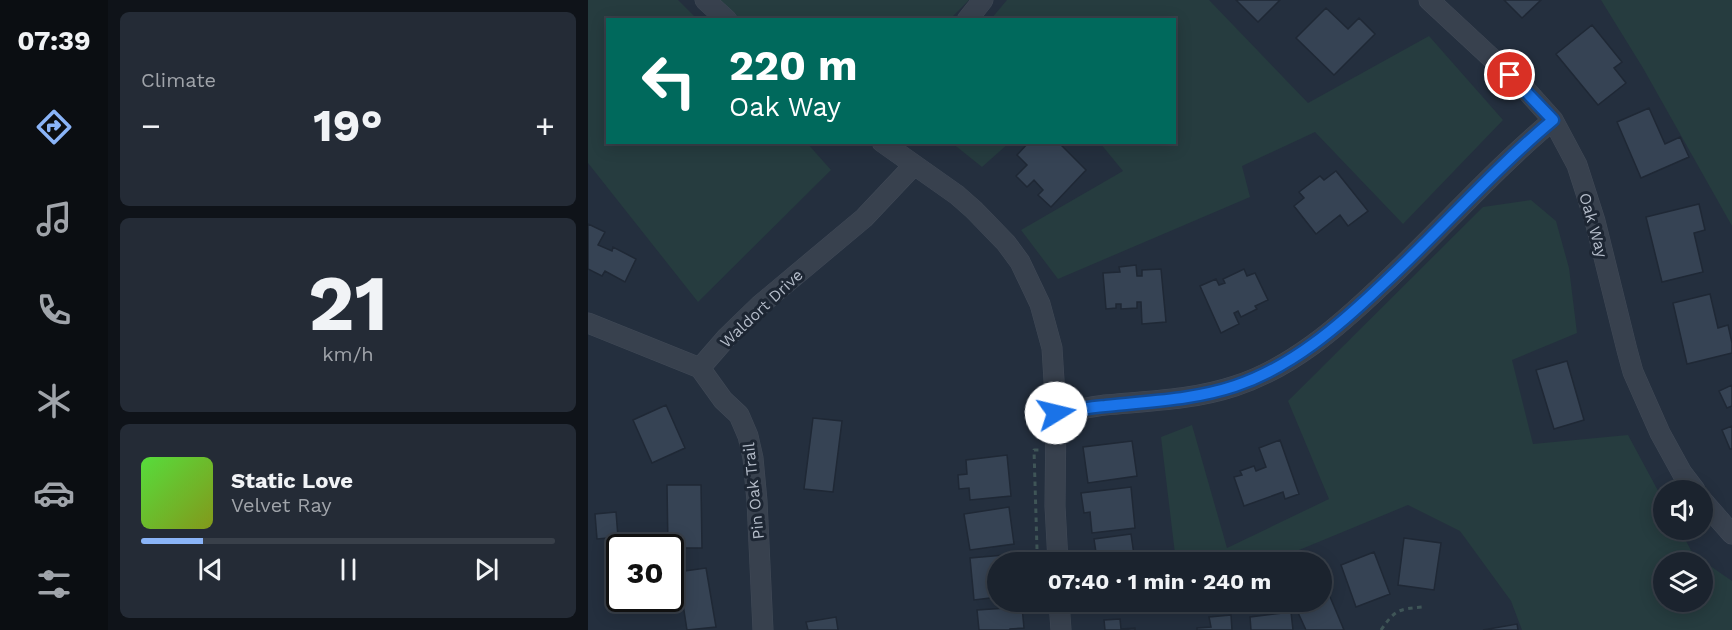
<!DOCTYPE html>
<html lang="en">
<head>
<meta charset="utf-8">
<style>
  :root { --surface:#1b232e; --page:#242b36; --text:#f1f3f6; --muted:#a0a4aa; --line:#39404a; --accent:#8ab4f8 }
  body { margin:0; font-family:"Work Sans",sans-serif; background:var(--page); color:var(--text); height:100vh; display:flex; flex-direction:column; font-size:22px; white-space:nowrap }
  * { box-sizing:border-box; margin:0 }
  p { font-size:20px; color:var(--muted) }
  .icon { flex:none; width:33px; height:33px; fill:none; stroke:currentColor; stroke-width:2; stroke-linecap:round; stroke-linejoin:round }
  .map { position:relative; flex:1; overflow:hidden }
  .drawer { display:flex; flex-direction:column; gap:12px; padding:12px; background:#0f1319; width:480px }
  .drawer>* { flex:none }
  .top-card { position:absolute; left:18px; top:18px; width:570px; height:126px; border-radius:0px; box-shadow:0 3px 15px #0003,0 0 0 2px var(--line); background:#00695c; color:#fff; overflow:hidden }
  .buttons { position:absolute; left:1065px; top:480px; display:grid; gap:12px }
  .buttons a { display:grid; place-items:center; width:60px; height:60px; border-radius:50%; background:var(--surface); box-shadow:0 3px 15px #0003,0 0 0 2px var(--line); font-size:30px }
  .speed { position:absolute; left:18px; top:534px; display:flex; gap:12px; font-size:30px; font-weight:700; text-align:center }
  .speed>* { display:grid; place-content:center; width:78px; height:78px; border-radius:50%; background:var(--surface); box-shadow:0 3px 15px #0003,0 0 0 2px var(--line); line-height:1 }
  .speed .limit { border:3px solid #111; border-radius:9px; background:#fff; color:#111 }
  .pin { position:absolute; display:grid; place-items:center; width:51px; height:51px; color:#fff; margin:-26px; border:3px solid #fff; border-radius:50%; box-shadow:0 2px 6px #0007 }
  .me { position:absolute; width:66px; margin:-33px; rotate:81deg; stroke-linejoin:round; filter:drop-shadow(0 0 4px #0008) }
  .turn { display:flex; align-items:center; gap:21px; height:126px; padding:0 24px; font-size:27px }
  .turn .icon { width:78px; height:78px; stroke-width:2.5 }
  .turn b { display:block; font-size:42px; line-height:51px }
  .big { font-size:45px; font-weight:700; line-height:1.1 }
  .drawer .widget { flex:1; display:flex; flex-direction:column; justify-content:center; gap:9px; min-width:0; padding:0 21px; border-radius:9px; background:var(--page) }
  .drawer .dial { align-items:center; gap:0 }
  .dial b { font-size:78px; line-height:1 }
  .song { display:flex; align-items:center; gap:18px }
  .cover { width:72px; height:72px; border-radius:9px; background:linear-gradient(135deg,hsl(110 70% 55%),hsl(70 70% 35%)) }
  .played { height:6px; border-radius:3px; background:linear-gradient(90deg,var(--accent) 15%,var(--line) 15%) }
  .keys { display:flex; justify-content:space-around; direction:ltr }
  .heat { display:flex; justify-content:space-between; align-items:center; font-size:33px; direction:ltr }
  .trip { position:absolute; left:399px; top:552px; width:345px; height:60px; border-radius:30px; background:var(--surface); box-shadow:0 3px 15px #0003,0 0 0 2px var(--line); font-weight:700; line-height:60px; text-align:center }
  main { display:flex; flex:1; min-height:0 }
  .dock { display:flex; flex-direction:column; width:108px; justify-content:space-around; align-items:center; background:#0b0e12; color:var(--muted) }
  .dock .icon { width:42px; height:42px }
  .dock .on { color:var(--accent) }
  .dock b { font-size:27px; color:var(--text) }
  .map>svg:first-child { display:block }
</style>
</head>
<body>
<main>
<nav class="dock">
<b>07:39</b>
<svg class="icon on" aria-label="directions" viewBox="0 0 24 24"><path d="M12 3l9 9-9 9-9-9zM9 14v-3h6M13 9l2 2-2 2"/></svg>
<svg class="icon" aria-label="music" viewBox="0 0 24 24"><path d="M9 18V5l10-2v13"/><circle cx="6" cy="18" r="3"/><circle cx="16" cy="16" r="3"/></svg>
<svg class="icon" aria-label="phone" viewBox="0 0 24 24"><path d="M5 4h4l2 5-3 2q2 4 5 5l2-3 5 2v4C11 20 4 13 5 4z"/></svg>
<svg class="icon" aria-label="climate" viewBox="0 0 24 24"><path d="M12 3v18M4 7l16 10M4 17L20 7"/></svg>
<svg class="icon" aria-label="car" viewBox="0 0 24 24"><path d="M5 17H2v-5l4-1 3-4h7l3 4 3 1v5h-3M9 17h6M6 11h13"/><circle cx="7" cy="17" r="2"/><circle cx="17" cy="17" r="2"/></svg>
<svg class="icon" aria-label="filters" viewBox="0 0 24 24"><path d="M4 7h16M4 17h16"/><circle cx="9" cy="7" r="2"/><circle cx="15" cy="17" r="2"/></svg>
</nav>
<section class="drawer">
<div class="widget"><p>Climate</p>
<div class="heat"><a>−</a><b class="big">19°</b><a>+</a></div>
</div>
<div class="widget dial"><b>21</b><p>km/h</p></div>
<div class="widget">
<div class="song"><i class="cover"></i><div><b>Static Love</b><p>Velvet Ray</p></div></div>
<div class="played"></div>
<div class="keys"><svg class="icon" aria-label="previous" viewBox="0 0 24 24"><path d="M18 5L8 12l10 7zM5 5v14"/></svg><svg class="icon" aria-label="pause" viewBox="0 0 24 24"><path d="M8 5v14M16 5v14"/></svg><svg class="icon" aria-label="next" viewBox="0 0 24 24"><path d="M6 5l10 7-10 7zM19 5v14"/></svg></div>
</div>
</section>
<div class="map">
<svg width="1144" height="630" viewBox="0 0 1144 630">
  <rect width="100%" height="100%" fill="#242f3e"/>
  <path fill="#263c3f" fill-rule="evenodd" d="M0,0h90l19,19 -89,1v122l199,1 24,27 -133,132 -110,-139z
    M129,0h252l-20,20 -208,-1z
    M419,0h202l99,103 121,-67 74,84 -100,104 -88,-92 -73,34 8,31 -192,82 -37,-49 102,-59 -23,-28 74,-1v-122l-183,-1z
    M1013,0h131v226l-89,-158z
    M364,143h57l-27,24z
    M943,200l25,21 13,47 8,65 -65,27 21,84 95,-9 35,65 1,30h16l13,24 39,27v49h-210l-11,-29 -51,-70 -52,-26 -138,57h-94l-15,-125 31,-12 35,123 102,-49 -41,-98 195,-194zM1114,562v40h-38v-40z"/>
  <path fill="#364354" stroke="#1f2835" stroke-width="1.5" d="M648,0h44l-22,22z
    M916,0h37l-19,18z
    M738,8l22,21 11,-11 16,16 -41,41 -38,-37z
    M1004,25l30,37 -8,6 12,15 -28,22 -42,-51z
    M1061,108l16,36 15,-7 9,20 -48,21 -24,-56z
    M441,142l6,2 1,-2h27l-2,3 25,25 -35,37 -13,-12 5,-5 -9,-10 -7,7 -11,-11 11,-11 -10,-10z
    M748,171l32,40 -20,15 -8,-11 -24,19 -22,-28 10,-8 -5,-6 21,-16 4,4z
    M1111,204l6,26 -11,3 9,39 -41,10 -16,-65z
    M0,224l17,8 -7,13 14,6 1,-4 23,12 -11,23 -20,-11 -3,5 -14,-7z
    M548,265l1,11h5v-6l19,-1 5,53 -24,2 -1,-22h-4v6l-16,1v-5h-5v4l-10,1 -3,-36 17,-1 -1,-5z
    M656,269l3,7 8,-3 13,27 -13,6 2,3 -16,8 -3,-6 -4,2 5,11 -18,9 -21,-47 16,-7 3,6 6,-2 -2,-4z
    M1122,294l8,34 10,-3 4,18v10l-45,11 -14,-61z
    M979,361l17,59 -30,9 -18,-59z
    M1144,385v21l-5,2 -8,-17z
    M78,405l19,43 -33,15 -19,-43z
    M225,418l29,3 -9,71 -29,-3z
    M1144,426v23h-2l-8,-19z
    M692,440l19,54 -14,5 -2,-7 -39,14 -10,-29 8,-2 -2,-4 14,-5 2,5 10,-4 -7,-19z
    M544,441l5,35 -49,7 -5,-36z
    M419,455l4,41 -41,4 -1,-12 -10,1 -1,-14 9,-1 -1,-14z
    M79,485h34l1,63h-34z
    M543,487l4,41 -43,5 -2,-21 -6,1 -3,-20z
    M421,507l5,37 -44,6 -6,-36z
    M28,512l2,25 -21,2 -2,-25z
    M543,534l4,28h-49l-1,-1 12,-2 -3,-20z
    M816,538l37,5 -7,47 -36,-5z
    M786,552l16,42 -34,13 -15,-42z
    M428,554l1,8h-19v35l-24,3 -4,-42z
    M118,568l10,59 -29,3 -7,-45 -8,1 -2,-13z
    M740,592l16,38h-38l-11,-24 10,-4h17v-7z
    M434,607l2,21 -14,1v1h-31l-2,-20z
    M703,612l2,18h-42l-1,-13z
    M643,615l1,15h-35v-2l14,-1 -2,-10z
    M248,617l2,13h-30l-2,-8z
    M532,619l1,10 14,-1v2h-30l-1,-10z
    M929,624l1,6h-35z"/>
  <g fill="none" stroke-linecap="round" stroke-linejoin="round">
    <defs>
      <path id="minor" d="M117,0l22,20
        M841,0l97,90 27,30 24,45 18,56 32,129 6,22 27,61 22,40 13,17
        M379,20l16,-20
        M294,142l75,53 17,15 32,33 14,19 20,42 12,44 4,65 -1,93 3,56
        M0,323l112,45
        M112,368l27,-31 33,-32 104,-87 50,-53
        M112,368l23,32 16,15 9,21 5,22 4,43 6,129
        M468,413c16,-2 33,-6 49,-8 44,-4 88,-5 130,-19 56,-18 103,-59 145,-99 59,-55 111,-115 173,-167
        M1114,500l30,34
        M471,602l2,28"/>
    </defs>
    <use href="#minor" stroke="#414a57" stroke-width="21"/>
    <path stroke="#3f5557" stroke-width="3" stroke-dasharray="4.5 4.5" stroke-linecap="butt" d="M449,549l-3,-99h5
      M793,630c14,-20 17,-21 41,-23"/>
    <use href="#minor" stroke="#38414e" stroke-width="20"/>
  </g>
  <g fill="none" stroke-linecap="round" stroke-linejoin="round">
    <defs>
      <path id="route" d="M468,413c16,-2 33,-6 49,-7 44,-5 88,-6 130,-20 57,-19 105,-61 148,-102 58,-54 110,-114 170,-164l-43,-45"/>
    </defs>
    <use href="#route" stroke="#114b97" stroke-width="15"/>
    <use href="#route" stroke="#1a73e8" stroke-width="10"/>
  </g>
  <g text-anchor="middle" stroke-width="6" stroke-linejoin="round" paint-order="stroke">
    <g font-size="16" fill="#b4bcc9" stroke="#1d2633">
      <text transform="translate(1006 225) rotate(74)" y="6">Oak Way</text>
      <text transform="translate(173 308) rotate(-43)" y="6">Waldort Drive</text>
      <text transform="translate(165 491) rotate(-96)" y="6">Pin Oak Trail</text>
    </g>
  </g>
</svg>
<div class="buttons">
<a><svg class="icon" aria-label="sound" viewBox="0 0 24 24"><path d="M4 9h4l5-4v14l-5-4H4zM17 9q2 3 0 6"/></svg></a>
<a><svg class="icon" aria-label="layers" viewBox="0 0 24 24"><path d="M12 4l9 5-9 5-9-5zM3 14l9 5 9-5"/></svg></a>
</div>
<div class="speed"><div class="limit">30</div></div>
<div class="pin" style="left:922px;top:75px;background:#d93025"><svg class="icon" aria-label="arrive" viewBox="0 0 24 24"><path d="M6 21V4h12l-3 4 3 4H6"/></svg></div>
<svg class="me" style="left:468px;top:413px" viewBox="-20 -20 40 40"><circle r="19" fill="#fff"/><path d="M0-13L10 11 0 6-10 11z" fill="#1a73e8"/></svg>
<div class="trip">07:40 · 1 min · 240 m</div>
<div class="top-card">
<div class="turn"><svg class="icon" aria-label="left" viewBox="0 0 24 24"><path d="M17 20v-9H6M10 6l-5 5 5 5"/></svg><div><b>220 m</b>Oak Way</div></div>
</div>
</div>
</main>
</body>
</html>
